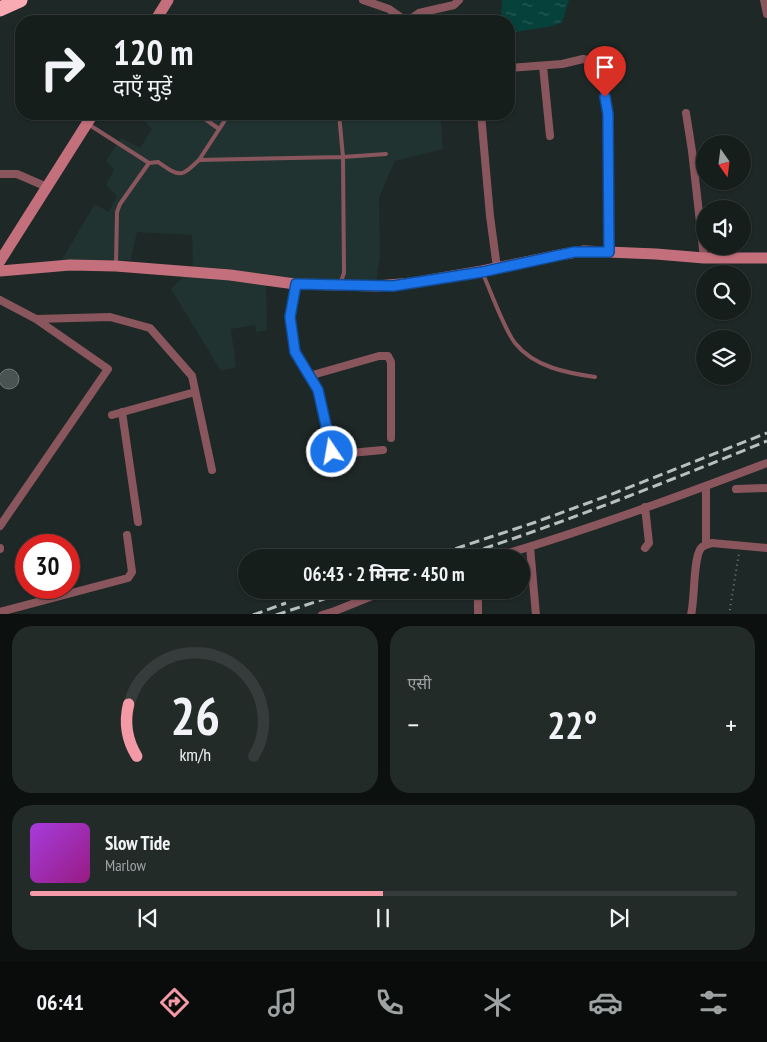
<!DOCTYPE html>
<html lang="hi">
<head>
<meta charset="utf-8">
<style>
  :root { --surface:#161e1c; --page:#232b29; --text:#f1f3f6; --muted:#9ea2a3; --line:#353c3b; --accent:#f49aa6 }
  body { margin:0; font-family:"PT Sans Narrow","Noto Sans Devanagari",sans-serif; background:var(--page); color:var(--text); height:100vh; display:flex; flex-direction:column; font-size:19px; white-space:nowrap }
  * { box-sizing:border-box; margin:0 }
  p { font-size:16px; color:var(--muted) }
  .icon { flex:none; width:28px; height:28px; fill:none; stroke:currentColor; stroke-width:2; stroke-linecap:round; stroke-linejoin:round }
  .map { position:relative; height:614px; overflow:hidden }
  .sheet { display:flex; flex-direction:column; gap:12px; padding:12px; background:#0c100f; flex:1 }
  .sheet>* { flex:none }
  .hud { position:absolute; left:15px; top:15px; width:500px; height:105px; border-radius:20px; box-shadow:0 1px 4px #0004,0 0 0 1px var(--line); background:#161e1c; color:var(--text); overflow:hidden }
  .needle { width:32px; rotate:166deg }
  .tools { position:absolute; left:696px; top:135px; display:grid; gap:10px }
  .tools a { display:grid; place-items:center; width:55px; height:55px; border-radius:50%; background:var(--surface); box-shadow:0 1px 4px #0004,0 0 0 1px var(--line); font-size:25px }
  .speed { position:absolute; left:15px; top:534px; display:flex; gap:10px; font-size:25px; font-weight:700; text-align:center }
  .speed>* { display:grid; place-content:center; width:65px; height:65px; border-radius:50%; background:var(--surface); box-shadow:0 1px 4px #0004,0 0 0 1px var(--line); line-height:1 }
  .speed .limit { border:8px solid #d22; background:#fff; color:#111 }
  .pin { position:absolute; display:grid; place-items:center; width:42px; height:42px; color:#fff; margin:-51px -21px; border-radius:50% 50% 50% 0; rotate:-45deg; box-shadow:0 0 5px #0007 }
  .pin .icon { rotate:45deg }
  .me { position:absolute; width:55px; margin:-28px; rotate:348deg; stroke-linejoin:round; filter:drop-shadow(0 0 4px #0008) }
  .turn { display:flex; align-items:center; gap:18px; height:105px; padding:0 15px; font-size:22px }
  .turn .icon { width:65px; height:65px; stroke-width:2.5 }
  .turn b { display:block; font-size:35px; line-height:42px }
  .big { font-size:38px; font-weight:700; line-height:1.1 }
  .sheet .tile { flex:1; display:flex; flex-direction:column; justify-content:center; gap:8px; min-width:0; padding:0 18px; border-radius:20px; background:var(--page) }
  .sheet .dial { align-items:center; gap:0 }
  .dial svg { height:130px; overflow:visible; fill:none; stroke:var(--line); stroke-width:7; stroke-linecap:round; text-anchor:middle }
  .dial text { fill:var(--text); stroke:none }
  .song { display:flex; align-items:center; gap:15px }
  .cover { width:60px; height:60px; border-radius:8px; background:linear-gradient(135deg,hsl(280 70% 55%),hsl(310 70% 35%)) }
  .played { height:5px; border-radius:2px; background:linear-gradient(90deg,var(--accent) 50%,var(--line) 50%) }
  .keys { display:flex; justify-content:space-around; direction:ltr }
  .heat { display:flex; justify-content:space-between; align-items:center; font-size:28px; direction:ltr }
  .sheet .tiles { flex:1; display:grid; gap:12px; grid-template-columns:1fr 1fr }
  .tile:last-child { grid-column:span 2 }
  .trip { position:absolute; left:238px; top:549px; width:292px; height:50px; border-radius:25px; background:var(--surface); box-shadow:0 1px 4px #0004,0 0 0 1px var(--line); font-weight:700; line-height:50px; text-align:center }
  .tabs { display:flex; height:80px; justify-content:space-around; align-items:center; background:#090c0b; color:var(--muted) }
  .tabs .icon { width:35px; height:35px }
  .tabs .current { color:var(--accent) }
  .tabs b { font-size:22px; color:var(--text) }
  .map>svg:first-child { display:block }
</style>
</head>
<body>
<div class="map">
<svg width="767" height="615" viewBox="0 0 767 615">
  <defs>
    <pattern id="water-ripples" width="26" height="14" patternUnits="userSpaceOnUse" patternTransform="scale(1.25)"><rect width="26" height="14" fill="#07413b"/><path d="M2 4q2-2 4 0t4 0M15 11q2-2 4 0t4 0" fill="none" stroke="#2b5d57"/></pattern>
  </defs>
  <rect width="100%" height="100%" fill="#1e2826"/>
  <path fill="#203330" d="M141,114h299l3,35 -48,12 -16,36 1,60 -4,25 -110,-5 1,53 -11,2 -1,-7 -24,4 5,38 -15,4 -50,-82 22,-22 -1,-32 -55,-3 -6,28 -70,1 34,-57 14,8 8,-16 -11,-11 8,-15 -8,-9 15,-23 19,10 12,-19 -12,-13z"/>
  <path fill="url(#water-ripples)" d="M502,0h67l-7,22 -9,4 -44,7v-12h-8z"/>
  <path fill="#495452" stroke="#6f7b78" d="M-1 379a10 10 0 1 1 20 0a10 10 0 1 1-20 0Z"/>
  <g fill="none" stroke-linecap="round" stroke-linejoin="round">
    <path stroke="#737c7a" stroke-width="2" stroke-dasharray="1 4" stroke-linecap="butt" d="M729,615l10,-62"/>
    <path stroke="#8a565d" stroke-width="4" d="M198,114l21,15
      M339,114l4,43 43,-3
      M88,124l61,39
      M199,160l30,-46
      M116,264l1,-52 3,-8 29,-41 9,-1c22,15 22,16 41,-2l144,-3 1,116 -4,11
      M482,272c9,19 21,55 33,71 19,24 52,30 80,34"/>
    <path stroke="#8a565d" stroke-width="8" d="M363,0l26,9 17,12
      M764,0l3,14
      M408,21l11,-8 35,-8 5,-5
      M543,66l7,70
      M509,68l53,-4 21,-5 5,1 6,7 10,23 4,24 1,138
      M686,113l6,38 12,107
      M481,114l9,102 7,52
      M0,174h17l30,13
      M295,284l-4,33 4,35 23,38 14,62 7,2 44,-4
      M0,300l36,19 74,-2 40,11 42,48 20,94
      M309,376l70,-20h9l3,6v76
      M122,412l16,110
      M112,415l83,-23
      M736,489l31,-1
      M0,526l108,-157 -72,-50
      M706,544v-58
      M530,547l6,68
      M0,548v1
      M645,548l4,-5 -4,-36
      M492,558c93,-27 185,-61 275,-95
      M478,590v25
      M0,612l128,-34 4,-6 -5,-37
      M322,615l13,-4 52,-21
      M691,615c4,-16 2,-57 10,-67 3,-3 7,-4 11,-5l55,5"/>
    <path stroke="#c3707c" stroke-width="11" d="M155,21l13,-21
      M0,261l93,-147
      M0,271l70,-6 46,1 114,9 65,9 82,2 35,-3 70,-12 82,-17 20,-3 72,3 48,4h63"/>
    <path stroke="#f9abb4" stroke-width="15" d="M0,9l20,-9"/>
    <path stroke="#b8c0be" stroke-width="3" stroke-dasharray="10 5" stroke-linecap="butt" d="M427,558l109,-36 71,-26 160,-63
      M455,558c106,-34 209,-75 312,-117
      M253,615l33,-12
      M276,615l75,-25"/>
  </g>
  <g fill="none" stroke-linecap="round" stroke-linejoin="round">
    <defs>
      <path id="route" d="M332,452l-14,-62 -23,-38 -5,-35 6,-33 97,2 89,-14 92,-20h35l-1,-138 -3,-17"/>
    </defs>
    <use href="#route" stroke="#114b97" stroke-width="12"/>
    <use href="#route" stroke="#1a73e8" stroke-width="9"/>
  </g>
</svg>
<div class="tools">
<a><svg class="needle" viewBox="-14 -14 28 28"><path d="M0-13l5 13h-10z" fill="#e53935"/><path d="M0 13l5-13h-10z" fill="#9ea2a3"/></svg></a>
<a><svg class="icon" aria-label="sound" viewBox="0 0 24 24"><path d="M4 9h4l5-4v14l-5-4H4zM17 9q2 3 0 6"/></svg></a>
<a><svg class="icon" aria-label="search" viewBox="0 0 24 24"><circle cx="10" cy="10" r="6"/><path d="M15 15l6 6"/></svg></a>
<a><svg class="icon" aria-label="layers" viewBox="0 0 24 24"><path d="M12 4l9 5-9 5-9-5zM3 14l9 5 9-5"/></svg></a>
</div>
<div class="speed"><div class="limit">30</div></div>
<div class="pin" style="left:605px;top:97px;background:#d93025"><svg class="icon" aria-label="arrive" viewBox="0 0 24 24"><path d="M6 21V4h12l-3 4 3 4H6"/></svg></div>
<svg class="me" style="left:332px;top:452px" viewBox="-20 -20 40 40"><circle r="17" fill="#1a73e8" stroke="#fff" stroke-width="3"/><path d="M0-11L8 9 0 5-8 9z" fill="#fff"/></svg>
<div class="trip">06:43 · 2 मिनट · 450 m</div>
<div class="hud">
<div class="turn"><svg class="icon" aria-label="right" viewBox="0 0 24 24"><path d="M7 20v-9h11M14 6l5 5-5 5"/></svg><div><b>120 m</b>दाएँ मुड़ें</div></div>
</div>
</div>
<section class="sheet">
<div class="tiles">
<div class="tile dial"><svg viewBox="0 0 100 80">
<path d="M14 69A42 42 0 1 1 86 69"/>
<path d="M14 69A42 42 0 0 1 9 37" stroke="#f49aa6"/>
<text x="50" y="56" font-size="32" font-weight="700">26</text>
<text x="50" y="72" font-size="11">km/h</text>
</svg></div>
<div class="tile"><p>एसी</p>
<div class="heat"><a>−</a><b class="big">22°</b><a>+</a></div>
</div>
<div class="tile">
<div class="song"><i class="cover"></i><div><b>Slow Tide</b><p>Marlow</p></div></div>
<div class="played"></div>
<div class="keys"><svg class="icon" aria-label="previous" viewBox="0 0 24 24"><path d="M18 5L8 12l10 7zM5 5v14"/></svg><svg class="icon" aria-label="pause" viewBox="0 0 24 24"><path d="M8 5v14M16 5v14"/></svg><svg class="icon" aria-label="next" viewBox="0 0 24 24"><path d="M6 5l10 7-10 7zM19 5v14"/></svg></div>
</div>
</div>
</section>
<nav class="tabs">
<b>06:41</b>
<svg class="icon current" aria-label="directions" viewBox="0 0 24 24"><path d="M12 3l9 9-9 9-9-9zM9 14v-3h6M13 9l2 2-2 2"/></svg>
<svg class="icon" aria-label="music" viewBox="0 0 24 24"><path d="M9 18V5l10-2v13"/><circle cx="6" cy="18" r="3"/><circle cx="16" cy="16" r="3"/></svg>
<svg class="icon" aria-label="phone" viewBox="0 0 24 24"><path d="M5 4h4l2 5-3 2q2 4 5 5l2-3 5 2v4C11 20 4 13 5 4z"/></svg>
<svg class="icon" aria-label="climate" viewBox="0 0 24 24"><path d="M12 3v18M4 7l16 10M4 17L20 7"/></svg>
<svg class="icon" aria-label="car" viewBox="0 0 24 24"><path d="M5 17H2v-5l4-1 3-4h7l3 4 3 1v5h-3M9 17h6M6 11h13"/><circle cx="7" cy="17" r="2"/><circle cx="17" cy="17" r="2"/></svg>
<svg class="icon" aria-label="filters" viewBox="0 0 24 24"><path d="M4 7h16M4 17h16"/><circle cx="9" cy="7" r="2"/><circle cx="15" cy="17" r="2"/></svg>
</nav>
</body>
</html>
